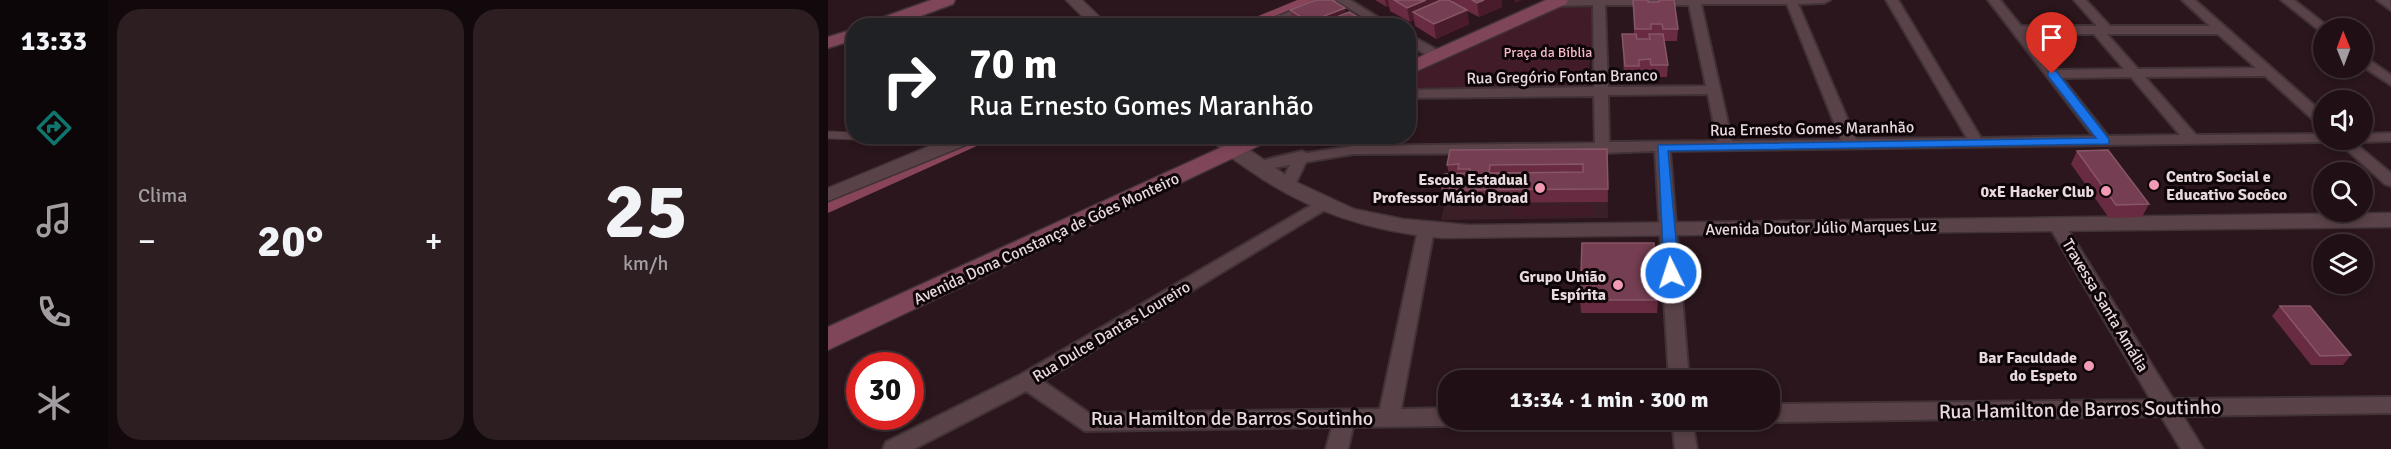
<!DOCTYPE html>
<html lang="pt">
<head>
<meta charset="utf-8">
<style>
  :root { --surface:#201015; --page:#2d1e22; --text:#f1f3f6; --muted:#a29da0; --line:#3d3034; --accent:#0f766e }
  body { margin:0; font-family:Signika,sans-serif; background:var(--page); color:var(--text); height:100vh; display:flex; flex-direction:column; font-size:22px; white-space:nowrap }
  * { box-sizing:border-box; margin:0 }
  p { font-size:20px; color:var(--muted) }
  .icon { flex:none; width:33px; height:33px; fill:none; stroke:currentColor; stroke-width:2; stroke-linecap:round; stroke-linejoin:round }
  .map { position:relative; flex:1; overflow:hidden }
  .details { display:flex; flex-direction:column; gap:9px; padding:9px; background:#12090c; width:720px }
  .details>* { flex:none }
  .banner { position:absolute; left:18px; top:18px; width:570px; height:126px; border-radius:24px; box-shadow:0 3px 9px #0003,0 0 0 2px var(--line); background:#202124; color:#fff; overflow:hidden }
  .needle { width:39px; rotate:359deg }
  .fabs { position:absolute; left:1485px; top:18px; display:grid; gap:12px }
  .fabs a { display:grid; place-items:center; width:60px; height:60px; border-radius:50%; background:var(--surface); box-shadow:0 3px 9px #0003,0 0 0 2px var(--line); font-size:30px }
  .speed { position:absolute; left:18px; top:352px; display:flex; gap:12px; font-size:30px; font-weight:700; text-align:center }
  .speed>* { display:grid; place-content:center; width:78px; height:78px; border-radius:50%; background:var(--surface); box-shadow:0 3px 9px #0003,0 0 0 2px var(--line); line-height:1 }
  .speed .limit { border:9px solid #d22; background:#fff; color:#111 }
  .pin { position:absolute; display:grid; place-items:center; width:51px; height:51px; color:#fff; margin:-62px -26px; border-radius:50% 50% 50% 0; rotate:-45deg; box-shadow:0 0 6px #0007 }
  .pin .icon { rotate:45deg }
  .me { position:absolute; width:66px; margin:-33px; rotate:356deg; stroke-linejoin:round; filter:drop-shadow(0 0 4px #0008) }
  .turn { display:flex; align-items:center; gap:21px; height:126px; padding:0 24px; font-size:27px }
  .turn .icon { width:78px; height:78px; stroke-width:2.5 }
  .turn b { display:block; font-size:42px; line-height:51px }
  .big { font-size:45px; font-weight:700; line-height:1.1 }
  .details .tile { flex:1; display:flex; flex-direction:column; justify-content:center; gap:9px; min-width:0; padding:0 21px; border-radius:24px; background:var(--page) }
  .details .dial { align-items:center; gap:0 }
  .dial b { font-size:78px; line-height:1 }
  .heat { display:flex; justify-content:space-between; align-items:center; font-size:33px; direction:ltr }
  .details .tiles { flex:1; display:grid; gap:9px; grid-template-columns:repeat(2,1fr) }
  .trip { position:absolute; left:610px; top:370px; width:342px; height:60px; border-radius:24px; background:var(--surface); box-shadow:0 3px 9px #0003,0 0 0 2px var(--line); font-weight:700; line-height:60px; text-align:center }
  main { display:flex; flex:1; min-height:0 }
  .menu { display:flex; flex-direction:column; width:108px; justify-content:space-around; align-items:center; background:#0d0608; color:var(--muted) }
  .menu .icon { width:42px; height:42px }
  .menu .current { color:var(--accent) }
  .menu b { font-size:27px; color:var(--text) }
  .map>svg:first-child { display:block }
</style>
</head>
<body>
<main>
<nav class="menu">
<b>13:33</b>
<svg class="icon current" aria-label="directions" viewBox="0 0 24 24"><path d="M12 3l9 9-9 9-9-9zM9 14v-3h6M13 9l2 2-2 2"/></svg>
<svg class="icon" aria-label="music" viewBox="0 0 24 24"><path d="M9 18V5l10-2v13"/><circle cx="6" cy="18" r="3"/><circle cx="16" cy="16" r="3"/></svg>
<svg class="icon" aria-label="phone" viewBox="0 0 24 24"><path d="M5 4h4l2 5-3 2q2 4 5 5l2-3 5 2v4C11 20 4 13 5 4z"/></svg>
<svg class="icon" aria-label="climate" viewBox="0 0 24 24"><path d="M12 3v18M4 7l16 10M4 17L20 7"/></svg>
</nav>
<section class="details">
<div class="tiles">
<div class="tile"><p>Clima</p>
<div class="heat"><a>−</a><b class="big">20°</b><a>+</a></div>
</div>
<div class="tile dial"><b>25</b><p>km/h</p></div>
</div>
</section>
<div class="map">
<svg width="1563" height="449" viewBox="0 0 1563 449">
  <rect width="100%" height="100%" fill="#2a161c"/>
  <path fill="#3a1f27" d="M779,157l1,61 -167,2 12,-61z"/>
  <path fill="#411c28" d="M732,0l37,1 -10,84 9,8 -187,1 -1,-24z
    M765,205v11l-83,1 1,-11z"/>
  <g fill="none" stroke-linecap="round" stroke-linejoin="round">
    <path fill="#884459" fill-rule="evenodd" d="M469,0h20l-62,26h-21z
      M147,136h24l-171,77v-13z"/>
    <defs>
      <path id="service" d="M0,135l26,1
        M34,136l24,1"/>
      <path id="minor" d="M508,0h14l42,26h-15z
        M725,0h277l-6,3 -26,1 58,135 111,-1 -81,-138h12l83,138 112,-2 -105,-136h12l21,26h76l-23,-26h12l24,26h100l-28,-26h13l129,114v12l-5,-1 -54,-49 -120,1 51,58 128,-1v6h6l-6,2 -654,9 19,230h-20l-14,-230 -53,2 -249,1 -47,8 -12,25 -6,2 -8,-5 10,-19 -33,6 -8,-5 3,-3 50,-12 5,2 46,-7 242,-3 -1,-47 -186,2v-8l186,-3 -1,-82 -36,1 -4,-2zM873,4h86l54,136 -109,1zM777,5h84l17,81 -98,1zM1199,34h67l30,35 -69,1zM1279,34h111l38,34 -118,1zM1303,77l49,58 -72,1 -46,-58zM880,94l9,47 -108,1 -1,-47z
        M1453,0h13l36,28 -10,3z
        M1549,0h13l1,10z
        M580,34l35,19 1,3 -6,4 -5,-1 -25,-15z
        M1534,55l29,20v10l-29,-19z
        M1563,133v8l-29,1 -6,-2h6v-6z
        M1508,140h15l40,33v13l-6,-2z
        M494,199l8,5 -2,4 -285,173 46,32 291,-4 38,-179 8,-6 8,6 -33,179 48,-1v12h9l-2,3 -7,3 -96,1 -5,22h-22l6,-22 -247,4 -59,-40 -112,58h-31l3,-7 134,-67z
        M1228,218l6,2 111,179 218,-2v16l-208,3 20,33h-22l-20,-33 -391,6 -5,-2h5v-16l381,-4 -103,-176z
        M844,420h20l5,29h-22z"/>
      <path id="tertiary" d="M238,0h16l27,26h-17z
        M489,0h21l-61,26h-22z
        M59,16l42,5 7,5 -54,-2 -3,-3 3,-3z
        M126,136h26l-2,4 -150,61v-13z
        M381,136h21l64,45 60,28 49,10 66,6 922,-12v14l-948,11c-71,-6 -133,-26 -191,-66 -15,-10 -32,-21 -43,-36z"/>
      <path id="secondary" d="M103,0h24l-2,4 -59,22h-27l3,-4z
        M718,0h22l-2,4 -158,71v-13z
        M26,29v11l-26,8v-11z
        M418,136h28l-3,4 -443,210v-23z"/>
    </defs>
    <use href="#service" stroke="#403236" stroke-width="9"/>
    <use href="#minor" stroke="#403236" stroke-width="4"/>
    <use href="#tertiary" stroke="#403236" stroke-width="3"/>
    <use href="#secondary" stroke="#403236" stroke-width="3"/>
    <use href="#service" stroke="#594248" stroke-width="7"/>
    <use href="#minor" fill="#594248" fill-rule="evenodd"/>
    <use href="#tertiary" fill="#594248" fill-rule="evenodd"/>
    <use href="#secondary" fill="#7f4659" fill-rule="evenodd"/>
  </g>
  <path fill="#682b41" d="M547,0h74l4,2 -1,-2h50v7l-23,10 -12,-6 2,13 -33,15 -21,-13 -1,-6 -4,2 -20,-11 -1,-5 -2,1z
    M805,0l25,2v-2h16l4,29 -1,12h-13l4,24 -1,12h-16l-1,-5h-11v6h-15l-2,-44h12z
    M462,10l56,3 23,13h-73l-2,-2z
    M779,149l1,53 -164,1 -2,-13 7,-16 -2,-9z
    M1249,151l72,53 -7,13 -33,1 -38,-54z
    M752,300h78l-1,13h-76z
    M1452,306l71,49 -8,10h-32l-39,-49z"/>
  <path fill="#491b2b" d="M557,0h3l1,6 -2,1z
    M598,0h15l-28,12 1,8 -4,2 -3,-14z
    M656,0h18v7l-23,10 -2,-14z
    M687,0h7l-7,3z
    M517,8l3,14 -8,4h-30l-1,-4z
    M639,10l2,14 -33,15 -2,-15z"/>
  <path fill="#753e52" stroke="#875667" stroke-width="1.5" fill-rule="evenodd" d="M488,0h16l13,8 -36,14 -19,-12z
    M566,0h32l-19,8z
    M613,0h8l18,10 -33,14 -21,-12z
    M644,0h12l-7,3z
    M805,0h15v2h11v-2h15l4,29h-15l-1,-5h-11v5h-16z
    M521,12l20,12 -4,2h-51z
    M451,16l15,10h-41z
    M794,34h14l1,5h13l-1,-5h14l5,31h-17l-1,-6 -11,1v6h-14z
    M779,149l1,40 -166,1 3,-16 24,-1 1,-4h-12l1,-5 -12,1 3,-15zM755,164v8l-94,1 1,-8z
    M1280,150l41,54 -33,1 -39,-54z
    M754,243h72l4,57h-78z
    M1452,306h30l41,49 -31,1z"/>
  <path fill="#1a73e8" stroke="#114b97" stroke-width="1.5" d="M1220,71h8l53,68v5l-441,7 11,122 -8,5 -7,-5 -6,-128 438,-7 -48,-62z"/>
  <g fill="#f19ab3" stroke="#0d0507" stroke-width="2">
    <circle cx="1326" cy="185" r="6"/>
    <circle cx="712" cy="188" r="6"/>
    <circle cx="1278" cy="191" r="6"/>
    <circle cx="790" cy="285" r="6"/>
    <circle cx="1261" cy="366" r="6"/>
  </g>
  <g text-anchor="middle" stroke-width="6" stroke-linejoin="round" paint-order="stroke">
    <g font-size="14" fill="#f8b9c9" stroke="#0d0507">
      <text x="720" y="57">Praça da Bíblia</text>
    </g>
    <g font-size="16" fill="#e8d9dd" stroke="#0d0507">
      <text transform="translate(734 76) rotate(-1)" y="6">Rua Gregório Fontan Branco</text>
      <text transform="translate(984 128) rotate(-1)" y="6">Rua Ernesto Gomes Maranhão</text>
      <text transform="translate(993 227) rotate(-1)" y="6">Avenida Doutor Júlio Marques Luz</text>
      <text transform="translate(218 238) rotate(-25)" y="6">Avenida Dona Constança de Góes Monteiro</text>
      <text transform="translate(1278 305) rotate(59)" y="6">Travessa Santa Amália</text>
      <text transform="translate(283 331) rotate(-31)" y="6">Rua Dulce Dantas Loureiro</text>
    </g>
    <g font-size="16" font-weight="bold" fill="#e8d9dd" stroke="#0d0507" text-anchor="end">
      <text x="1338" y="182" text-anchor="start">Centro Social e<tspan x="1338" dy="18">Educativo Socôco</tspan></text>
      <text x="700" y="185">Escola Estadual<tspan x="700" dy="18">Professor Mário Broad</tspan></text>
      <text x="1266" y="197">0xE Hacker Club</text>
      <text x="778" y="282">Grupo União<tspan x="778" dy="18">Espírita</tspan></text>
      <text x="1249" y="363">Bar Faculdade<tspan x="1249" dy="18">do Espeto</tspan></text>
    </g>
    <g font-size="20" fill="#e8d9dd" stroke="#0d0507">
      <text transform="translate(1252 409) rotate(-1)" y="7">Rua Hamilton de Barros Soutinho</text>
      <text x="404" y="425">Rua Hamilton de Barros Soutinho</text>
    </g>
  </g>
</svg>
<div class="fabs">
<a><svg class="needle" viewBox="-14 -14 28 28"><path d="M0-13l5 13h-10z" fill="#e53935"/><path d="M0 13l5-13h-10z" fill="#a29da0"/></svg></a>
<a><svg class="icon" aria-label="sound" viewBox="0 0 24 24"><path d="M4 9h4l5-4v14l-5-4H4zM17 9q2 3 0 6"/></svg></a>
<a><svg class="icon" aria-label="search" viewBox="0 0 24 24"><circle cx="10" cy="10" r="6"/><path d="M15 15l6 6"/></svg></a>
<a><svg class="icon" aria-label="layers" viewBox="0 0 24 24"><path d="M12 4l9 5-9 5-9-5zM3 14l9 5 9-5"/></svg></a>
</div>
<div class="speed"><div class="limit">30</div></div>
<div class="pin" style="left:1224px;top:74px;background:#d93025"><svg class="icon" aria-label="arrive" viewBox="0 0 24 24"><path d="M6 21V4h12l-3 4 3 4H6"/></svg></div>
<svg class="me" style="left:843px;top:273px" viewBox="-20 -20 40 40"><circle r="17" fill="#1a73e8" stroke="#fff" stroke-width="3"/><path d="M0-11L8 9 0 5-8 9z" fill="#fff"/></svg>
<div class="trip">13:34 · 1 min · 300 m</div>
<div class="banner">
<div class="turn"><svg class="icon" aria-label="right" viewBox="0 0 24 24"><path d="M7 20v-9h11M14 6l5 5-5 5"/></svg><div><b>70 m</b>Rua Ernesto Gomes Maranhão</div></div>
</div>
</div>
</main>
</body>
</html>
